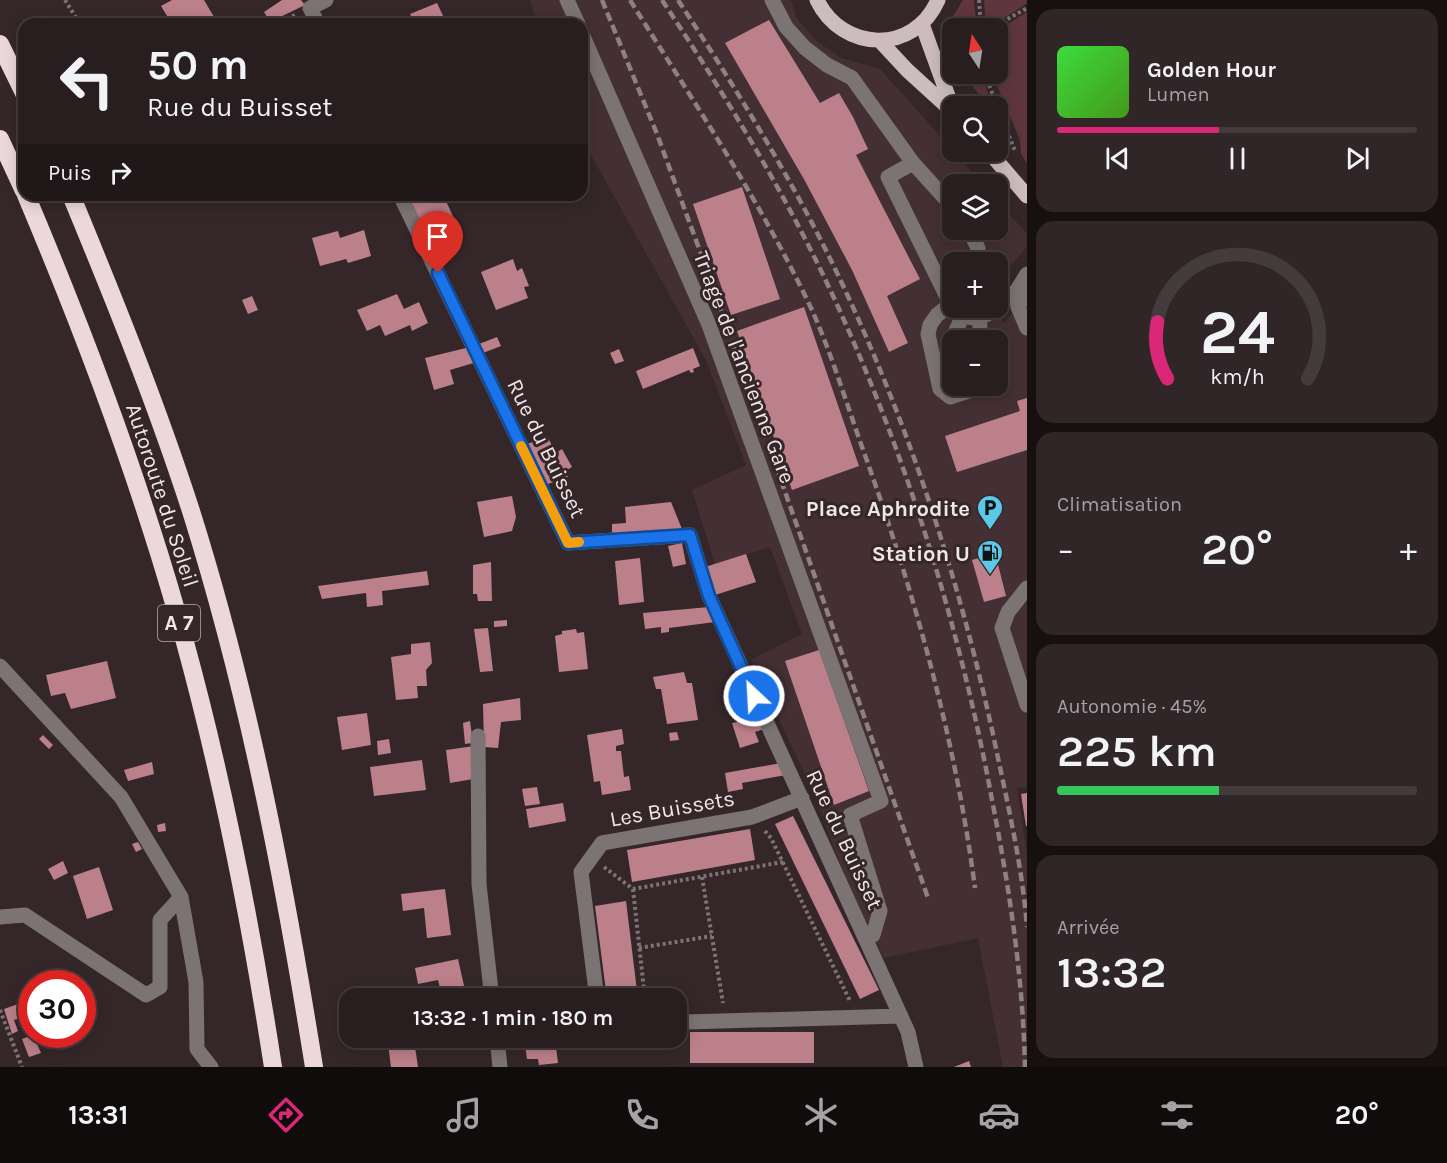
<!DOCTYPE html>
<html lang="fr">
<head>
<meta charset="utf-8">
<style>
  :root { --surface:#281d1f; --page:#302628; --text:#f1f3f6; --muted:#a5a2a4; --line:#443b3d; --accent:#db2777 }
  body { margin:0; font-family:Karla,sans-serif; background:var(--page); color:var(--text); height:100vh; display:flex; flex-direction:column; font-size:22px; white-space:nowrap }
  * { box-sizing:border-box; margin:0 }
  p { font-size:20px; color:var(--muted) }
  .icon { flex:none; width:33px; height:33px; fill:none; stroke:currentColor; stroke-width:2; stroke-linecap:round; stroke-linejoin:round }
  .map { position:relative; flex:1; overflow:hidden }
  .sheet { display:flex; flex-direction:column; gap:9px; padding:9px; background:#161011; width:420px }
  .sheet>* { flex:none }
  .guide { position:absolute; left:18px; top:18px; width:570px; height:183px; border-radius:18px; box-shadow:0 3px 15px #0003,0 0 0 2px var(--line); background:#281d1f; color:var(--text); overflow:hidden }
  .needle { width:39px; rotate:348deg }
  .tools { position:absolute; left:942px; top:18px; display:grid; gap:12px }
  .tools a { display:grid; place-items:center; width:66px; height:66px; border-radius:12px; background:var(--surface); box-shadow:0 3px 15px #0003,0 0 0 2px var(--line); font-size:30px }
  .speed { position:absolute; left:18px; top:970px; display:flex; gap:12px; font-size:30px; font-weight:700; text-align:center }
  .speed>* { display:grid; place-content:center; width:78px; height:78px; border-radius:50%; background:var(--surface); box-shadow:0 3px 15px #0003,0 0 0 2px var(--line); line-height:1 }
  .speed .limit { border:9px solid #d22; background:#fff; color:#111 }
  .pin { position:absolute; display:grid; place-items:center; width:51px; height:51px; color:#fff; margin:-62px -26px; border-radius:50% 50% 50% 0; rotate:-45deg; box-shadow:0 0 6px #0007 }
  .pin .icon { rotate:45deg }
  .me { position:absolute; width:66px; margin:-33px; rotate:335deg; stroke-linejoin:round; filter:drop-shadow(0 0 4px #0008) }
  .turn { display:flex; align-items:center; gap:21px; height:126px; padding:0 30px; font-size:27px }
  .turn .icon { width:78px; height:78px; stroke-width:2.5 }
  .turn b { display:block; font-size:42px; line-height:51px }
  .then { display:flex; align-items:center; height:57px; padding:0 30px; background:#0003; gap:12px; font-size:22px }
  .big { font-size:45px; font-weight:600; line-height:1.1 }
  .sheet .card { flex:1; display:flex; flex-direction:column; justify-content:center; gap:9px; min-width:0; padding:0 21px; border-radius:18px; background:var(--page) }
  .sheet .dial { align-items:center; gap:0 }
  .dial svg { height:156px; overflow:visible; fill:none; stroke:var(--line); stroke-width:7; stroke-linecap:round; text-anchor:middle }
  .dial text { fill:var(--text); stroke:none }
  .song { display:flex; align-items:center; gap:18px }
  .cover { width:72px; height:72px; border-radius:9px; background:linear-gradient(135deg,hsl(120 70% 55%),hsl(100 70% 35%)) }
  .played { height:6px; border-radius:3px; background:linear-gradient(90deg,var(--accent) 45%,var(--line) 45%) }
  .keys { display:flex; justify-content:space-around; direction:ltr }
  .heat { display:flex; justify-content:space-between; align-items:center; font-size:33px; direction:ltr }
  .charge { height:9px; border-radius:4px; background:linear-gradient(90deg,#34c759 45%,var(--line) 0) }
  .trip { position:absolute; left:339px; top:988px; width:348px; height:60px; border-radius:18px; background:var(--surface); box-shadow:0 3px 15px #0003,0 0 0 2px var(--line); font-weight:600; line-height:60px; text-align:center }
  .dock { display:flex; height:96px; justify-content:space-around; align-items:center; background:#100c0c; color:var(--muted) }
  .dock .icon { width:42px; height:42px }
  .dock .on { color:var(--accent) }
  .dock b { font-size:27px; color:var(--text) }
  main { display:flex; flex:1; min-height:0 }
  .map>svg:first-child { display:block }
</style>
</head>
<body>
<main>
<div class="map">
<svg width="1027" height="1067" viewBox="0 0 1027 1067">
  <rect width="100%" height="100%" fill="#352729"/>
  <path fill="#443034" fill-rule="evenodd" d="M530,0h261l5,17 19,23 26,18 39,11 103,115h-31v46h46v-29l29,33v12l-29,36v-20h-46v46h41l11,15 23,-27v491l-10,1 10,66v213h-24l-25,-129 -94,20 -39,-80 -31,-85 -63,-133 51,-26 -32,-87 -55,17 -23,-74 54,-25 -40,-105 -124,-221v-115h-44zM952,340h46v46h-46z"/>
  <path fill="#60363d" d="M963,0h11l2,19 -7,9h-17v14l-3,1 -2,-17z
    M984,0h43v3l-32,21 -10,-7z
    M1027,12v151l-6,-9 -1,-14 -28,-66h6l1,-44z
    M964,74h18l10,32h-5z"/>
  <path fill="#bc808a" d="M172,0h32l10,17 -12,7 -9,-3 -21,3 -11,-18z
    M282,0h19l4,5 -35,17 -6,-10z
    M437,3l10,21h-32l-5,-10z
    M769,20l51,83 19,-10 14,24 15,32 -12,6 64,124 -33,17 21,47 -19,9 -37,-82 -47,-89 -80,-138z
    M742,187l38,112 -49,16 -38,-111z
    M408,195h27l-11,5 2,3 12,-4 2,4 6,-2 11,24 -6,4 3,8 -22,9z
    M364,230l7,26 -23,7 -2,-4 -26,7 -8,-28 26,-7 2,7z
    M513,259l4,12 5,-3 7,18 -5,1 4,11 -32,12 -15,-38z
    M397,294l7,15 15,-7 9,21 -16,8 -2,-6 -25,11 -5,-11 -13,6 -10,-21z
    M252,296l6,14 -10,4 -6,-14z
    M804,307l55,159 -67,24 -55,-159z
    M497,337l4,9 -18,7 -4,-9z
    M952,342v22l-7,1 -3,-22z
    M470,347l7,15 -27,8 4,14 -20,6 -9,-32z
    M693,348l7,18 -7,3 1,3 -3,1 -2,-3 -46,19 -7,-18z
    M619,349l5,12 -9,3 -5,-11z
    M1027,398v52l-70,22 -12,-36 75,-25 -3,-10z
    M547,436l9,17 6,-4 10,18 -7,4 3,6 -23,8 -20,-40z
    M512,496l4,21 -4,14 -28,6 -7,-35z
    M671,502l11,27 -70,6v-11l14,-1 -1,-16z
    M682,543l4,21 -13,3 -5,-21z
    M995,553l11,43 -22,6 -12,-42z
    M746,554l10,28 -41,13 -10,-28z
    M640,558l4,44 -25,3 -4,-44z
    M491,562l1,39h-14l-1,-7h-4v-29z
    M427,571l2,14 -47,6 1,14 -16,2 -1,-14 -44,6 -4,-13z
    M709,607l6,15 -46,6v4l-8,1v-6l-16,2 -2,-16z
    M507,620v6l-13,1v-6z
    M488,628l5,43 -13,1 -6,-43z
    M576,629l1,4 7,-1 4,37 -29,3 -4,-36 7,-2v-3z
    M430,642l2,21 -6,7 1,16h-10l1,12 -22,2 -5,-43 20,-3v-10z
    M819,650l50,141 -35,14 -49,-144z
    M107,661l9,37 -45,11 -6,-16 -14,3 -5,-21z
    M684,672l3,11h5l6,37 -31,4 -6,-35h-5l-3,-12z
    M520,698l1,22 -20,2 -3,26 -14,-1 -1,-43z
    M367,713l4,32 -29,5 -5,-33z
    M760,718l4,11 -9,3 4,10 -19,6 -8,-25z
    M470,721l3,22 -8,1 -2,-21z
    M622,729l2,15 -8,2v5h5l3,26 5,-1 2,14 -29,5 -2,-14 -6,1 -7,-47z
    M677,732l2,8 -9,1 -1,-8z
    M43,735l10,10 -4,4 -10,-10z
    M389,739l2,14 -13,2 -1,-14z
    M474,746l-1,33 -23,4 -4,-33z
    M422,760l4,30 -52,6 -4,-29z
    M152,762l2,12 -26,7 -4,-11z
    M781,763l5,12 -44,8 1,6 -15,3 -3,-19z
    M537,787l3,17 -15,2 -3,-17z
    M1027,793v33h-1l-5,-32z
    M563,803l3,18 -37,7 -3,-19z
    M793,816l86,174 -19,9 -85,-175z
    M165,823l1,8 -8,1 -1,-7z
    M750,829l5,31 -123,22 -5,-32z
    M138,842l4,7 -6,3 -4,-8z
    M63,861l5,12 -14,7 -6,-11z
    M99,867l14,43 -26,9 -14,-43z
    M445,889l6,46 -24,3 -3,-30 -21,3 -2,-17z
    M626,901l12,98h-31l-12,-93z
    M458,959l9,40h-24l-5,-19 -20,4 -3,-16z
    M547,990l2,9h-25l-1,-6z
    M32,999v15l-18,6 4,11 -6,3 -8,-25z
    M690,1032h124v31h-124z
    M33,1035l8,18 -12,4 -7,-18z
    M524,1038h31l3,25 -19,2 -1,-6h-11z
    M414,1040l4,27h-27l-3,-23z
    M969,1061l2,6h-17z"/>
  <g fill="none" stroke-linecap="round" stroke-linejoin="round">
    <path stroke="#514446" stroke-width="15" stroke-dasharray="15 8" stroke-linecap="butt" d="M951,342l1,15"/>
    <path stroke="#7f7274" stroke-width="4" stroke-dasharray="3 3" stroke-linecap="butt" d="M65,0l15,24
      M979,0l2,28
      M276,24l19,-9
      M992,28l35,-20
      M985,74l12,32
      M998,108l17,43
      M765,831l6,7 79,163
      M604,867l29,22 150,-27
      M702,877l21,126
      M633,889l12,110
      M639,948l73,-12
      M0,1010l22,57"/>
    <path stroke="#7b7374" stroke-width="15" d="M567,0l11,24
      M772,0l14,27 19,21 22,17 25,13 61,85 39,43
      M318,24l-8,-16 16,-8
      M582,34l127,291 172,476 -31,14 30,96 -7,24 -7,4
      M913,163l-25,14 64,130
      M400,195l168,348 122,-8 19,61 199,436 8,35
      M969,230l9,18
      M1027,299l-10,-9 1,17 9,21
      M951,304l-14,11 -7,10 -2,9 12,55 10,8 34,-11
      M998,307l19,-17 10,-16
      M953,308l3,5c15,8 29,5 41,-5
      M979,316l2,24
      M951,342l11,-25
      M1027,588l-19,24 -6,16 25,77
      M0,666l121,131 60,100 15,85 1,67 14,18
      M478,736l1,148 13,115
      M0,917l25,-2 121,80 14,-8v-67l21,-23
      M597,999l-16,-127 21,-29 150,-26 50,-19
      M676,1027l10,-5 215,-6
      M497,1038l3,29
      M611,1038l4,4 27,-4"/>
    <path stroke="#ccbcbe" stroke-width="15" d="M817,0c25,52 97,55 121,0
      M922,24l30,83
      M880,41l27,29 45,41
      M989,152l38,44"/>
    <path stroke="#ecd8db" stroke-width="18" d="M0,44l24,49
      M0,139l24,52
      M26,195c46,109 89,220 125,333 57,176 94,357 122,539
      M71,195c43,104 85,208 120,316 57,181 93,368 123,556"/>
    <path stroke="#8d8183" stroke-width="4.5" stroke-dasharray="9 4.5" stroke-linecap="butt" d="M602,0l55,134 51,139 220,625
      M630,0c63,101 130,200 181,308 20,44 34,91 50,136 52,144 94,292 114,444
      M662,0c63,95 124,194 172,298 74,161 127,333 159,507 17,87 30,174 32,262
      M678,0c61,93 121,190 168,292 66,142 115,294 148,447 13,62 28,125 33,188"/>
  </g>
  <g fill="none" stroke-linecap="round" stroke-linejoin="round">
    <defs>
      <path id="route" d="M438,273l130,270 122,-8 19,61 45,100"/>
    </defs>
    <use href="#route" stroke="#114b97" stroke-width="15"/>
    <use href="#route" stroke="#1a73e8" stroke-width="10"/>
    <path stroke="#f59e0b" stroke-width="10" d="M521,446l47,97 11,-1"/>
  </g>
  <defs>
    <symbol id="parking-pin" viewBox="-11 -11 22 30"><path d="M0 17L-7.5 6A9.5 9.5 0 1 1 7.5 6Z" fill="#5ac8e6" stroke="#352729"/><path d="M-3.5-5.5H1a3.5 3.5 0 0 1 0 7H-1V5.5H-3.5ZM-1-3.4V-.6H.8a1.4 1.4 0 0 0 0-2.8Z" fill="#111"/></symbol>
    <symbol id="fuel-pin" viewBox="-11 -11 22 30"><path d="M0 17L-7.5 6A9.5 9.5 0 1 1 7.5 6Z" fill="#5ac8e6" stroke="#352729"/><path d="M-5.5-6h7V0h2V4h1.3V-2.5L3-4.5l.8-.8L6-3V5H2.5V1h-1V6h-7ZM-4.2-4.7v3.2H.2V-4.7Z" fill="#111"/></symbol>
  </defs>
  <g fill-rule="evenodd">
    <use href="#parking-pin" x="975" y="493" width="30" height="40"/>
    <use href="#fuel-pin" x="975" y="538" width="30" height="40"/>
  </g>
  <g text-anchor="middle" stroke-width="6" stroke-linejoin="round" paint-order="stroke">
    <rect fill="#352729" stroke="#b8adaf" stroke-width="1.5" x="158" y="605" width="42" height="36" rx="4.5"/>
    <g font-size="21" font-weight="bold" fill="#f0e6e8">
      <text x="179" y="630">A 7</text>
    </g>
    <g font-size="22" fill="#f0e6e8" stroke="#352729">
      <text transform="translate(745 367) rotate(69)" y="8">Triage de l'ancienne Gare</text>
      <text transform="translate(547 448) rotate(64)" y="8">Rue du Buisset</text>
      <text transform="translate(163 495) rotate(72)" y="8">Autoroute du Soleil</text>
      <text transform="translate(672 808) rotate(-10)" y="8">Les Buissets</text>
      <text transform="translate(845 839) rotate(65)" y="8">Rue du Buisset</text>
    </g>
    <g font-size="22" font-weight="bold" fill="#f0e6e8" stroke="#352729" text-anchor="end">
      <text x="970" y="516">Place Aphrodite</text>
      <text x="970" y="561">Station U</text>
    </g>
  </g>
</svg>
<div class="tools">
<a><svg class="needle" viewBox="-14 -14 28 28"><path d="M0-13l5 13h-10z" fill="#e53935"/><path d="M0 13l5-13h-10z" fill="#a5a2a4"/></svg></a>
<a><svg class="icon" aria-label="search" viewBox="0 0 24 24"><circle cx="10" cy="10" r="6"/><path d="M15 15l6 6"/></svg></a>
<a><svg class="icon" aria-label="layers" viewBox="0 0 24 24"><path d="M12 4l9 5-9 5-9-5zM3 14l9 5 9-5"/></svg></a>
<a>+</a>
<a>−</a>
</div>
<div class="speed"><div class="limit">30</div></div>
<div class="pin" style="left:438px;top:273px;background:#d93025"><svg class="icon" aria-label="arrive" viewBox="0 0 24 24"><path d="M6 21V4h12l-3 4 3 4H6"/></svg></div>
<svg class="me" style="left:754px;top:696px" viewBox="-20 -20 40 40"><circle r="17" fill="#1a73e8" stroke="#fff" stroke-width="3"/><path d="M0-11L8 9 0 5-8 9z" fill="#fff"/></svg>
<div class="trip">13:32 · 1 min · 180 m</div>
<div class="guide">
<div class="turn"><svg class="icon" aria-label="left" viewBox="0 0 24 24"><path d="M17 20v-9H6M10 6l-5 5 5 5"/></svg><div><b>50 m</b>Rue du Buisset</div></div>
<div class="then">Puis<svg class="icon" aria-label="right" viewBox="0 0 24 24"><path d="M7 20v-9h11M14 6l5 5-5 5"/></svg></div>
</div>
</div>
<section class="sheet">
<div class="card">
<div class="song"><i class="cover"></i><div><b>Golden Hour</b><p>Lumen</p></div></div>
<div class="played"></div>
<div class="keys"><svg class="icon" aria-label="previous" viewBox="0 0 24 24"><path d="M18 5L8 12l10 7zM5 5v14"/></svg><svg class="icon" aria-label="pause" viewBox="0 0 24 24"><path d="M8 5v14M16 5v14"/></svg><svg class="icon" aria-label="next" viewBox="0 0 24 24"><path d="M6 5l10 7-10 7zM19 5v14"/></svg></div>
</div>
<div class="card dial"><svg viewBox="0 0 100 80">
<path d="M14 69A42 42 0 1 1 86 69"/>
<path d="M14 69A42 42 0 0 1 9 40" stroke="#db2777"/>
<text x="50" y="56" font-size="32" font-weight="700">24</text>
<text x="50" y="72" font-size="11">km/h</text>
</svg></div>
<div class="card"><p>Climatisation</p>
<div class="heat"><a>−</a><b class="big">20°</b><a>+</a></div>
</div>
<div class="card"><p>Autonomie · 45%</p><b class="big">225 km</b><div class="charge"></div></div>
<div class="card"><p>Arrivée</p><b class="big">13:32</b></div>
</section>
</main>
<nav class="dock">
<b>13:31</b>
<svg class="icon on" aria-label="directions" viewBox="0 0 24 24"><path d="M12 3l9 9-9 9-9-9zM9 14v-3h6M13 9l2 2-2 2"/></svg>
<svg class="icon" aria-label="music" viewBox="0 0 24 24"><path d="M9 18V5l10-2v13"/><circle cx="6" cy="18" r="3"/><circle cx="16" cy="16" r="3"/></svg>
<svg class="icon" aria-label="phone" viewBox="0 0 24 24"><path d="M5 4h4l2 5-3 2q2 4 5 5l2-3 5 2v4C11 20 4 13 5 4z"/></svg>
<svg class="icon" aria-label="climate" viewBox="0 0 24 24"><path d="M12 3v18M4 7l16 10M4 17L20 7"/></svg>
<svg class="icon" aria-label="car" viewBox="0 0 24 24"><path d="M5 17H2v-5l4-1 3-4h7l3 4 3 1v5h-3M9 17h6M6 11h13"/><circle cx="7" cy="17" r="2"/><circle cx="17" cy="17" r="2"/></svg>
<svg class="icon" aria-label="filters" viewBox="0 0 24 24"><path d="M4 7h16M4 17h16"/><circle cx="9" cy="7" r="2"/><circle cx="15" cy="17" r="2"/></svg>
<b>20°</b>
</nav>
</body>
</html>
